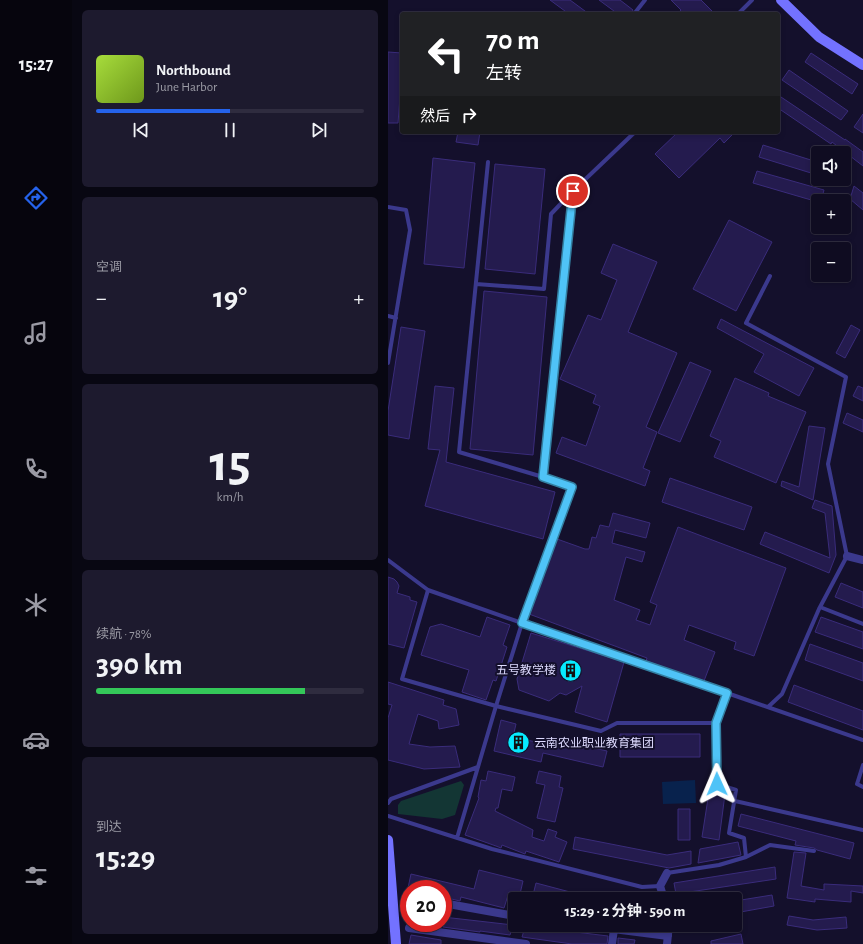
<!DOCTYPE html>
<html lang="zh">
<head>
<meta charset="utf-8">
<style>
  :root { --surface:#0f0c21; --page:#1d1a2e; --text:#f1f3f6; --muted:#9b9ba5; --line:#2f2c3f; --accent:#2563eb }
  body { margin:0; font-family:"Alegreya Sans","Noto Sans SC",sans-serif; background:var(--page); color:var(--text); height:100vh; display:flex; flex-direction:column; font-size:15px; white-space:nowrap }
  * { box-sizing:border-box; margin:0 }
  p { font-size:13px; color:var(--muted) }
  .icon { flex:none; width:22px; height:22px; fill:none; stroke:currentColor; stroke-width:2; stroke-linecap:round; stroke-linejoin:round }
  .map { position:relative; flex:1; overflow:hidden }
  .panel { display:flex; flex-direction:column; gap:10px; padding:10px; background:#080712; width:316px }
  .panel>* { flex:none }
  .guide { position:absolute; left:12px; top:12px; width:380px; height:122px; border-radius:4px; box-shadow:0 2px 6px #0003,0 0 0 1px var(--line); background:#202124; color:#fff; overflow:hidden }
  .controls { position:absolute; left:423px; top:146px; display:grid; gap:8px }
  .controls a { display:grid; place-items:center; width:40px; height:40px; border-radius:4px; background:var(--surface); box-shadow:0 2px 6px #0003,0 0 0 1px var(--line); font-size:20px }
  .speed { position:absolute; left:12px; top:880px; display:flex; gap:8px; font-size:20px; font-weight:700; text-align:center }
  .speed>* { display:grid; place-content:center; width:52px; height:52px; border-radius:50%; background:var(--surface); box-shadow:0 2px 6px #0003,0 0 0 1px var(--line); line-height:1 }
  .speed .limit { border:6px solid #d22; background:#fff; color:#111 }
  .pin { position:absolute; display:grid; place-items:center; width:34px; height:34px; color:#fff; margin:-17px; border:2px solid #fff; border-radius:50%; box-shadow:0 1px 4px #0007 }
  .me { position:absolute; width:44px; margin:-22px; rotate:359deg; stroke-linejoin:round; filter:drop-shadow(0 0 3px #0008) }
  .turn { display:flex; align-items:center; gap:14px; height:84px; padding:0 20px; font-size:18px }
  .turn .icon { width:52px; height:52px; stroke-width:2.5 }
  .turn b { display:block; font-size:28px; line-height:34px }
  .then { display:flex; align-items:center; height:38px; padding:0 20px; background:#0003; gap:8px; font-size:15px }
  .big { font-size:30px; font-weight:700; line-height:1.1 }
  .panel .card { flex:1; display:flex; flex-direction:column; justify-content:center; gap:6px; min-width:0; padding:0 14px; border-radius:6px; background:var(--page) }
  .panel .dial { align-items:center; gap:0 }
  .dial b { font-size:52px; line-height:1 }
  .song { display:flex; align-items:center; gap:12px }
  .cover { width:48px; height:48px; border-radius:6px; background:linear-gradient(135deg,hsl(80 70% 55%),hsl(80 70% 35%)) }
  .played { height:4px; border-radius:2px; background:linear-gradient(90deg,var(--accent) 50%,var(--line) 50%) }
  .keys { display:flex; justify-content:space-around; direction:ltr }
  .heat { display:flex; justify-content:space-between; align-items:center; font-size:22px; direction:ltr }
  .charge { height:6px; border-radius:3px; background:linear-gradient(90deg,#34c759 78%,var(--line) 0) }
  .trip { position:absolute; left:120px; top:892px; width:234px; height:40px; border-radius:4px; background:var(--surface); box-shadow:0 2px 6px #0003,0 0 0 1px var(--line); font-weight:700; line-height:40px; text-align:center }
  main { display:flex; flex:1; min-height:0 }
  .tab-bar { display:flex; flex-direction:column; width:72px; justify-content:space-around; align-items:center; background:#06050d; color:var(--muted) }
  .tab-bar .icon { width:28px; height:28px }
  .tab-bar .on { color:var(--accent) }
  .tab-bar b { font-size:18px; color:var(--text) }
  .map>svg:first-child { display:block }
</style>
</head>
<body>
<main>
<nav class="tab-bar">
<b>15:27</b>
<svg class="icon on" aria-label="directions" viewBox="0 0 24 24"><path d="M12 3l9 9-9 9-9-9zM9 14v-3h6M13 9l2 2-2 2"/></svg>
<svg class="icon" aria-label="music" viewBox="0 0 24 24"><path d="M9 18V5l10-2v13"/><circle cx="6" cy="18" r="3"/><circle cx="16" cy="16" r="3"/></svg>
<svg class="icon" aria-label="phone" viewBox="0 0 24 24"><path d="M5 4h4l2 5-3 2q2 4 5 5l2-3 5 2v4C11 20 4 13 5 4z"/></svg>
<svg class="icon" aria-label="climate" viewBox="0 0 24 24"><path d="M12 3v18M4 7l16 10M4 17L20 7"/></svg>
<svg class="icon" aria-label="car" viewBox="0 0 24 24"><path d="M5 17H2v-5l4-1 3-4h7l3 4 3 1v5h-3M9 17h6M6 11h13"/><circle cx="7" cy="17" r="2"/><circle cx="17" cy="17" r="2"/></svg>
<svg class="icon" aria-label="filters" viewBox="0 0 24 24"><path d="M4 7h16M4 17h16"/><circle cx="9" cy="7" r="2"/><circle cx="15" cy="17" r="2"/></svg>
</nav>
<section class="panel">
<div class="card">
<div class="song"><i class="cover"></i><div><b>Northbound</b><p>June Harbor</p></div></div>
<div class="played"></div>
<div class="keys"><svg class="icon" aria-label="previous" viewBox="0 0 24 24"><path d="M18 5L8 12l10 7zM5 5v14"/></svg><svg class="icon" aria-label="pause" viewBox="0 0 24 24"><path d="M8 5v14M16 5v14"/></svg><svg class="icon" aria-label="next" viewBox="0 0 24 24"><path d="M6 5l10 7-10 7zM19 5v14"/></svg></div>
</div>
<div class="card"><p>空调</p>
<div class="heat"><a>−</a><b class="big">19°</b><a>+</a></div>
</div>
<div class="card dial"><b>15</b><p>km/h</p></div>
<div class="card"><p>续航 · 78%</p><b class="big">390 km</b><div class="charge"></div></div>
<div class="card"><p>到达</p><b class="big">15:29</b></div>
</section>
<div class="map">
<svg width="475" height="944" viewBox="0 0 475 944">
  <rect width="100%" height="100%" fill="#14102c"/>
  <path fill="#133634" d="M73,781l3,4 -9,30 -13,4 -44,-5v-9l3,-4z"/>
  <path fill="#08224d" d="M307,780l1,23 -33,1 -1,-22z"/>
  <path fill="#241b4e" stroke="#3a2c7b" d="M162,0h20l19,14h-20z
    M211,0h21l13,10 -2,4h-13z
    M283,0h30l14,14h-38l4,-4z
    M0,52l14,1v18l-4,52h-10z
    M423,53l47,31 -6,10 -47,-32z
    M401,70l59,41 -7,9 -59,-40z
    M390,95l67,45v-1l18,13v14l-31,-24 -1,2 -53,-36z
    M475,114v19l-9,-6z
    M70,132h22l-2,13 -22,-3z
    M290,132h50l4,3 -8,8 -4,-5 -41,40 -24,-24z
    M375,145l51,16 -3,12 -52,-16z
    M45,158l42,5 -11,105 -40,-4z
    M107,164l50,5 -10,105 -50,-5z
    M369,171l67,19 -3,11h-3v1l-65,-19z
    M466,186l9,7v17l-13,-11z
    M341,220l43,22 -36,69 -43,-22z
    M225,244l44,18 -29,70 49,21 -31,74 11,5 -14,36 7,3 -5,15 -89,-33 6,-16 24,9 14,-40 -7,-3 3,-8 -36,-16 28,-64 13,5 16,-40 -16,-7z
    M96,291l63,6 -14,158 -63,-6z
    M333,319l93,49 -15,28 -45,-24 10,-18 -47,-26z
    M463,325l9,5 -15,28 -9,-5z
    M13,327l24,4 -16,108 -21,-4v-24z
    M302,362l21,9 -31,71 -22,-9z
    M347,378l34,15 -1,3 38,16 -30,71 -62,-26 7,-16 -11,-5z
    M47,386l19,2 -8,74 109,30 -12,47 -118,-33 15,-56 -12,-1z
    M470,386l5,2v13l-10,-5z
    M459,413l16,7v12l-20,-9z
    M421,426l16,2 -12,72 -32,-14 1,-5 17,6z
    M282,478l82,29 -8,23 -82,-28z
    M427,500l17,6 4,49 -7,18 -69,-29 5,-12 65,26 -5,-45 -13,-5z
    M225,513l37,10 -4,15 -31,-8 -3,13 33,9 -3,10 -16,-5 -12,43 26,10 -4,10 14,5 7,-20 -7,-3 28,-75 108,41 -32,88 -20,-7 2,-7 -47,-17 -5,15 31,12 -11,29 -58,-20 1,-3 -118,-44 28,-75 28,10h4l3,-12 4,1 4,-13 9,2z
    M0,577l6,2 3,3 2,4 -2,7 13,4v3l7,2 -13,46 -16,-4z
    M453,583l22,9v16l-28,-11z
    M99,617l23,8 -7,20 4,2 -11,34 -3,-1 -7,20 -24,-8 7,-22 -48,-15 9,-28 11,-3 39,13z
    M433,617l42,15v17l-48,-17z
    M143,633l93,29 -17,60 -32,-10 7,-26 -16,9 -6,-2 -11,8 -30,-11 -2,-11z
    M422,644l53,19v18l-58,-21z
    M0,682l56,18 -1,5 13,4 3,16 -20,4 -1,-8 -20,-7 -9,30 21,3 25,-1 5,21 -36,2 -36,-9v-42l4,-13 -4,-1z
    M406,685l69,26v19l-75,-28z
    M113,720l15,4 -3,13 32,7 2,-7 60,14 -4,16 -60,-14 -2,9 -47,-11z
    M232,734h80v23h-80z
    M100,771l27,6 -3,14 -10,-2 -4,19h-2l-1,3 38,19 -1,7 12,4 4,-12 9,3 -2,5 12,5 -8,20 -33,-11 -1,3 -23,-9 -1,3 -5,-2 -31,-11 14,-37 -1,-1 3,-17 5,1z
    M151,771l22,5 -2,11 4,1 -8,34 -18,-4 8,-33 -9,-2z
    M321,792l16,2 -6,46 -17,-3z
    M290,809h12v31h-12z
    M353,814l113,29 -4,16 -33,-9 -3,-2 -19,-3 1,-4 -58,-15z
    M187,837l92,18 24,-4v13l-22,4 -96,-19z
    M350,842l3,13 -43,8 2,-14z
    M406,852l12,1 -5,33 23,4v-6l39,2v7l-12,-2v11l-36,-3v3l-28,-4z
    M387,867l1,12 -100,15 -2,-11z
    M91,870l44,11 -3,13 -11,-2 -5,16 -43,-11 -1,4 -17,-4v-8h-30l-5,-1 3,-14 63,15z
    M148,883l53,14v2h-40l-16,-4z
    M384,895l2,11 -39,7v-12z
    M401,916l24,4 33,-3 1,11 -30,2 -30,-5z
    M55,917l44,5 26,3 -3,10 -30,-4v1l-37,-5z
    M137,927l33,4 1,-1 49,6 -1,8h-35l-50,-7z
    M353,934l2,10h-32v-3z
    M23,935l30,5v4h-32z
    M230,938l17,2 -1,4h-16z"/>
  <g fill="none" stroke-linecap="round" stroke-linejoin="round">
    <path stroke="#3b398d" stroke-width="4" d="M246,14l11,-14
      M350,14l14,-14
      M100,162l-29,290 84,25
      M0,207l18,3 4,20 -22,133
      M88,284l68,5 7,-75 22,-23
      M0,316l8,2
      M0,560l40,30 94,33 205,70 -11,30
      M40,590l-26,89 94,27 26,-83 49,-136 -28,-10 30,-286 62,-59
      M432,607l43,17
      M339,693l136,47
      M380,707l14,-13 37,-85 28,-53 -19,-92 18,-87 -100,-54 24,-47
      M475,765l-6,19 6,3
      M347,801l128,29
      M0,803l3,-4 87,-32
      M0,816l104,33 150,38 18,-1
      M69,838l39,-132 105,25 16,-8h99l1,61 19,6 -7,43 15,5 2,19 -27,8 -52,8
      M358,857l24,-12 44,6"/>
    <path stroke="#3b398d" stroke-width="8" d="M459,556l16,4
      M19,896l2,1
      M276,899l-4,-13 7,-13
      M55,903l72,13
      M194,925l86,11
      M21,928l117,16
      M224,944l2,-15
      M279,944l2,-19"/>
    <path stroke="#7372ff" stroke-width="10" d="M393,0l38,37 44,28
      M0,840l8,104"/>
  </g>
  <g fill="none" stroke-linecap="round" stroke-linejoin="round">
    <defs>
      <path id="route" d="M185,191l-30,286 29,10 -50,136 205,70 -11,30 1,61"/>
    </defs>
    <use href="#route" stroke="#337fa1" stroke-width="10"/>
    <use href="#route" stroke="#4fc3f7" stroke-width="7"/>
  </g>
  <defs>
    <symbol id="building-disc" viewBox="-11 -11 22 22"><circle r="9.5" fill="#07ebff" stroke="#14102c"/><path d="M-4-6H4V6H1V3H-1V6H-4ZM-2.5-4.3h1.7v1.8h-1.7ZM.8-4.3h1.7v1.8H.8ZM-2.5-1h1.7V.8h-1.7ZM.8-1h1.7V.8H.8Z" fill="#111"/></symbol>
  </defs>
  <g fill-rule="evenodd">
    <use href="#building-disc" x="170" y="658" width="25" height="25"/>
    <use href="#building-disc" x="118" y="730" width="25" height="25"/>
  </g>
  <g text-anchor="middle" stroke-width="4" stroke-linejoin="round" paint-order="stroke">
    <g font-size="12" fill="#dedbff" stroke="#14102c" text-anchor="end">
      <text x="168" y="674">五号教学楼</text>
      <text x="146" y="747" text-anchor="start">云南农业职业教育集团</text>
    </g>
  </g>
</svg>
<div class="controls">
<a><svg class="icon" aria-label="sound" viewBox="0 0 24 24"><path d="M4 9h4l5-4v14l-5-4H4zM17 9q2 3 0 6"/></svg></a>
<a>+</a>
<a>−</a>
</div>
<div class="speed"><div class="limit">20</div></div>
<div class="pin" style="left:185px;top:191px;background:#d93025"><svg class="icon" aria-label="arrive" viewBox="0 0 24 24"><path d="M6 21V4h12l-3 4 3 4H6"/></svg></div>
<svg class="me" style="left:329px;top:784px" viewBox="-20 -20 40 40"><path d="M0-17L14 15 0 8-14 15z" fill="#4fc3f7" stroke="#fff" stroke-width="4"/></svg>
<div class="trip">15:29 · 2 分钟 · 590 m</div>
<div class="guide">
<div class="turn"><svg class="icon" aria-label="left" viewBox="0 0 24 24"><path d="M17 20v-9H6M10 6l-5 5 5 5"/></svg><div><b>70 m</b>左转</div></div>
<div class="then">然后<svg class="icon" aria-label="right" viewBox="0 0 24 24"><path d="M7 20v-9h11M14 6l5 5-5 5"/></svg></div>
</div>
</div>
</main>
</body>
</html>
